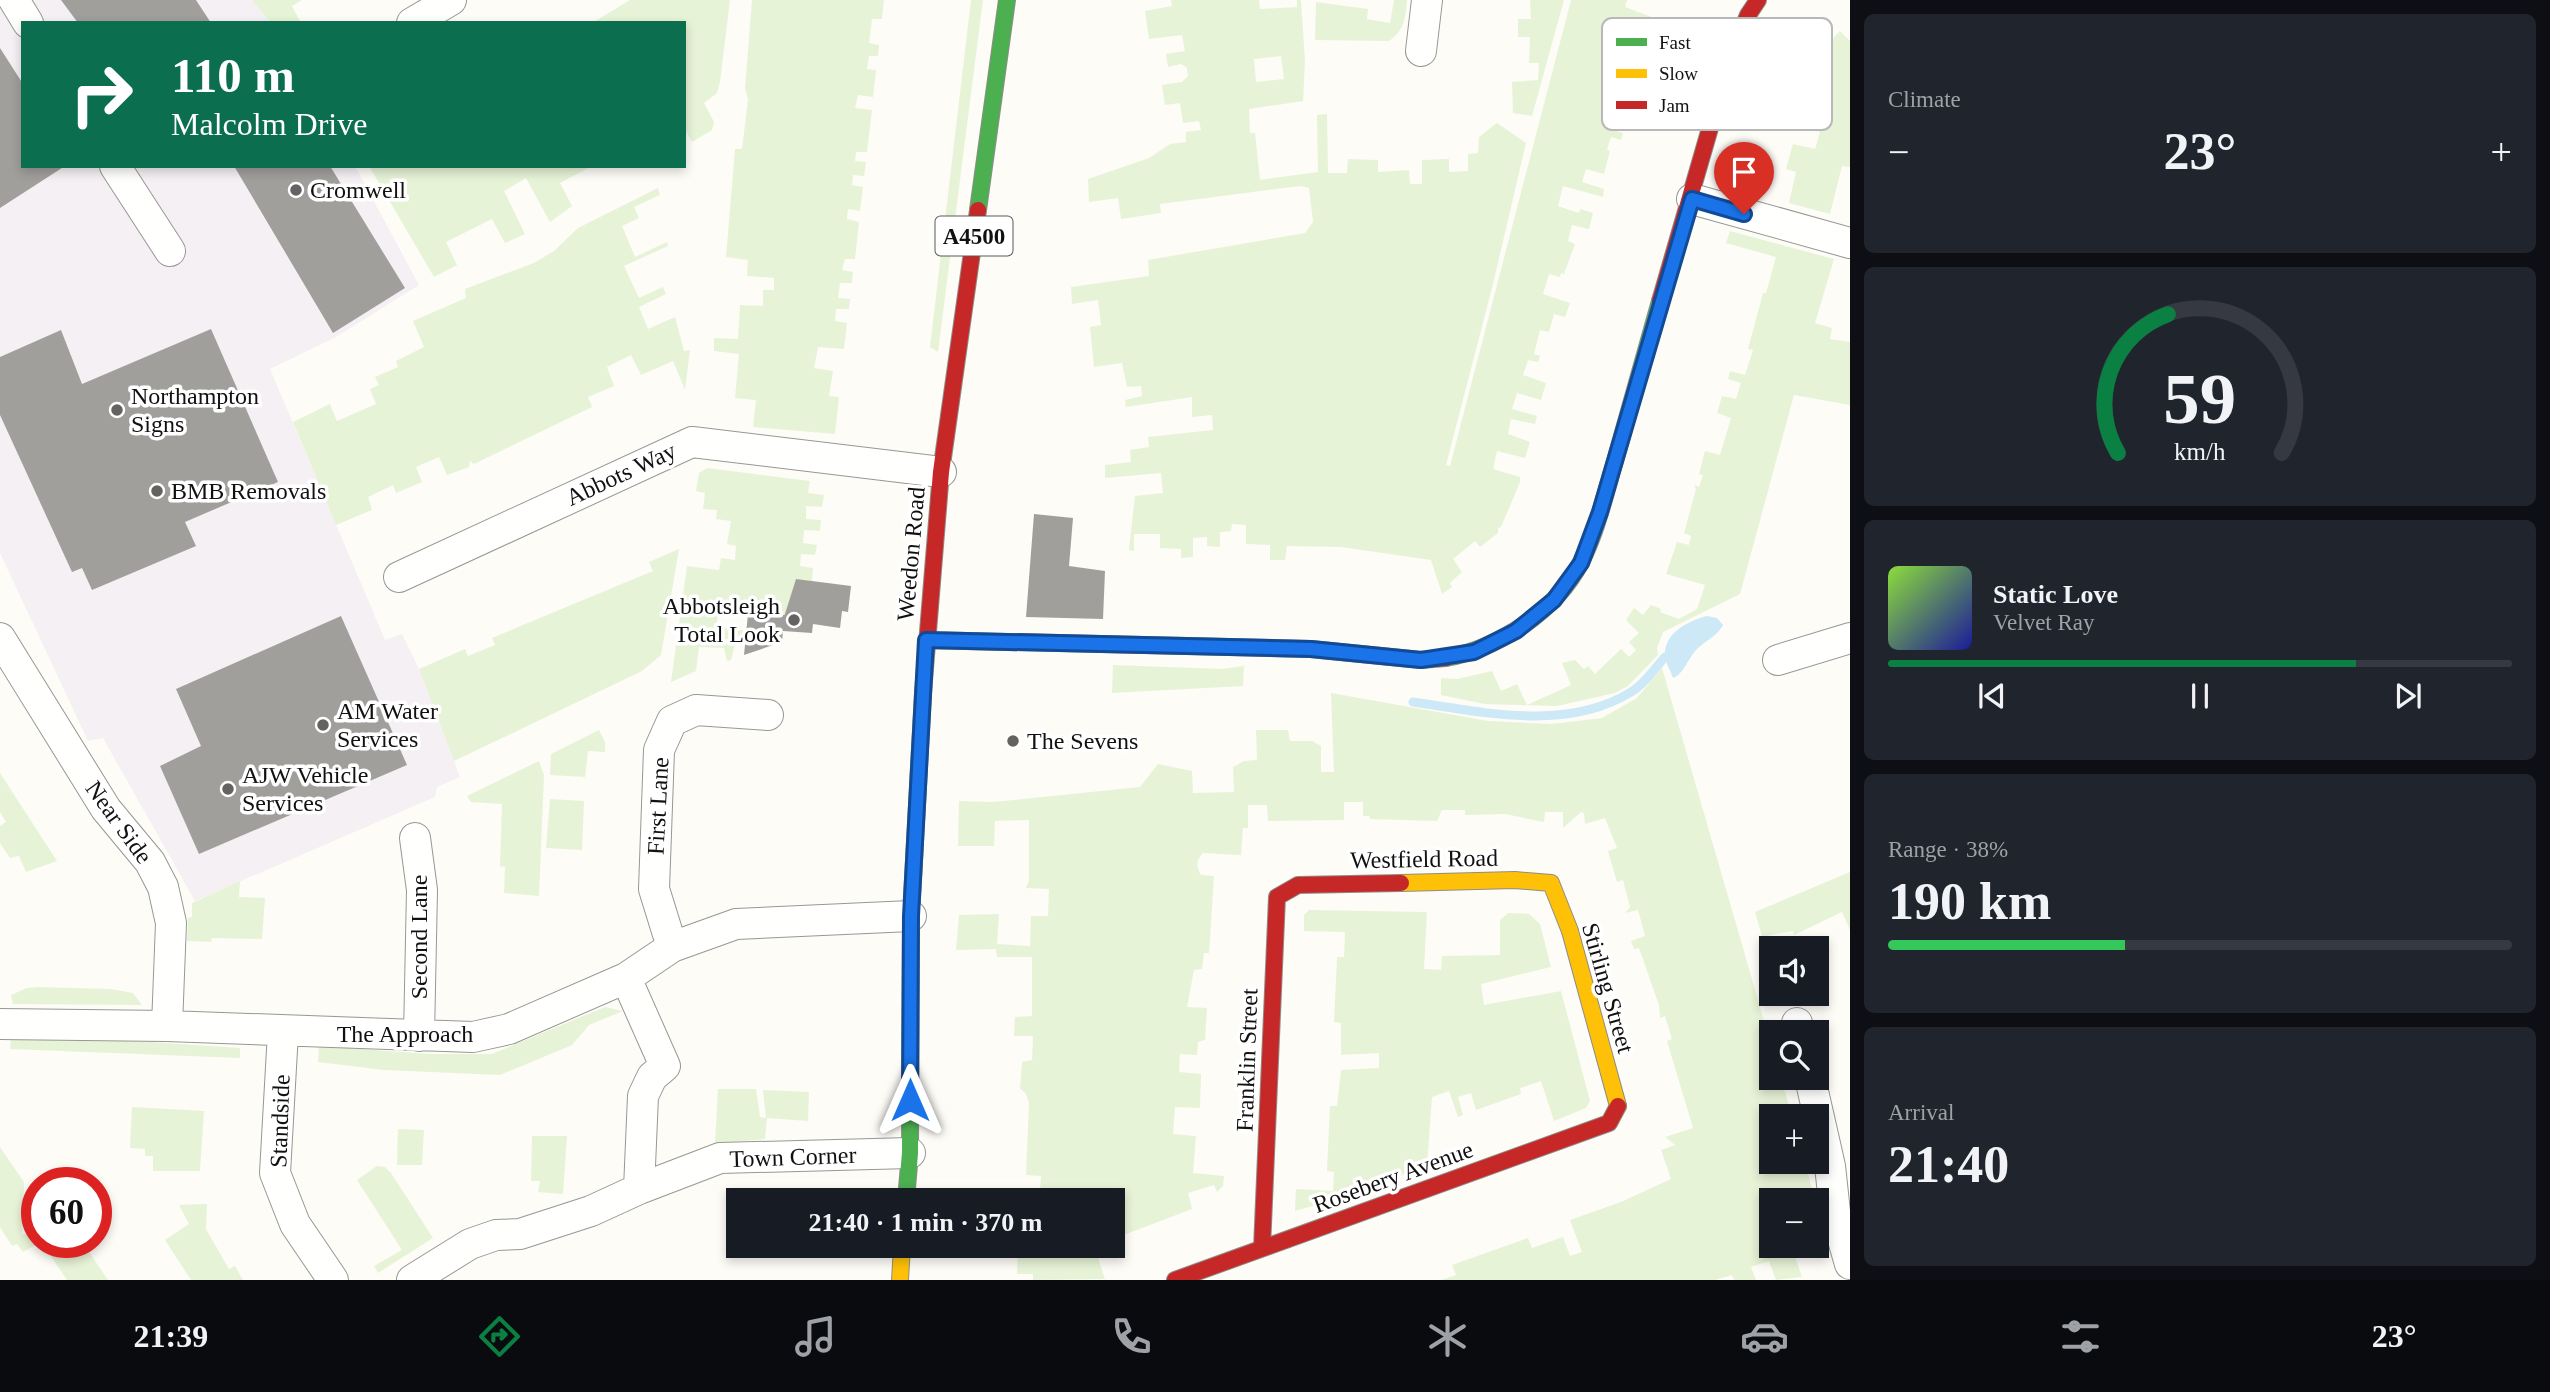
<!DOCTYPE html>
<html lang="en">
<head>
<meta charset="utf-8">
<style>
  :root { --surface:#171b24; --page:#20242c; --text:#f1f3f6; --muted:#9ea1a6; --line:#363941; --accent:#0b8043 }
  body { margin:0; font-family:"Times New Roman",serif; background:var(--page); color:var(--text); height:100vh; display:flex; flex-direction:column; font-size:26px; white-space:nowrap }
  * { box-sizing:border-box; margin:0 }
  p { font-size:23px; color:var(--muted) }
  .icon { flex:none; width:38px; height:38px; fill:none; stroke:currentColor; stroke-width:2; stroke-linecap:round; stroke-linejoin:round }
  .map { position:relative; flex:1; overflow:hidden }
  .drawer { display:flex; flex-direction:column; gap:14px; padding:14px; background:#0d0f14; width:700px }
  .drawer>* { flex:none }
  .banner { position:absolute; left:21px; top:21px; width:665px; height:147px; border-radius:0px; box-shadow:0 4px 10px #0003; background:#0b6e4f; color:#fff; overflow:hidden }
  .buttons { position:absolute; left:1759px; top:936px; display:grid; gap:14px }
  .buttons a { display:grid; place-items:center; width:70px; height:70px; border-radius:0px; background:var(--surface); box-shadow:0 4px 10px #0003; font-size:35px }
  .speed { position:absolute; left:21px; top:1167px; display:flex; gap:14px; font-size:35px; font-weight:700; text-align:center }
  .speed>* { display:grid; place-content:center; width:91px; height:91px; border-radius:50%; background:var(--surface); box-shadow:0 4px 10px #0003; line-height:1 }
  .speed .limit { border:10px solid #d22; background:#fff; color:#111 }
  .pin { position:absolute; display:grid; place-items:center; width:60px; height:60px; color:#fff; margin:-72px -30px; border-radius:50% 50% 50% 0; rotate:-45deg; box-shadow:0 0 7px #0007 }
  .pin .icon { rotate:45deg }
  .me { position:absolute; width:77px; margin:-38px; rotate:0deg; stroke-linejoin:round; filter:drop-shadow(0 0 5px #0008) }
  .turn { display:flex; align-items:center; gap:24px; height:147px; padding:0 35px; font-size:32px }
  .turn .icon { width:91px; height:91px; stroke-width:2.5 }
  .turn b { display:block; font-size:49px; line-height:60px }
  .big { font-size:52px; font-weight:600; line-height:1.1 }
  .drawer .tile { flex:1; display:flex; flex-direction:column; justify-content:center; gap:10px; min-width:0; padding:0 24px; border-radius:10px; background:var(--page) }
  .drawer .dial { align-items:center; gap:0 }
  .dial svg { height:182px; overflow:visible; fill:none; stroke:var(--line); stroke-width:7; stroke-linecap:round; text-anchor:middle }
  .dial text { fill:var(--text); stroke:none }
  .song { display:flex; align-items:center; gap:21px }
  .cover { width:84px; height:84px; border-radius:10px; background:linear-gradient(135deg,hsl(90 70% 55%),hsl(240 70% 35%)) }
  .played { height:7px; border-radius:4px; background:linear-gradient(90deg,var(--accent) 75%,var(--line) 75%) }
  .keys { display:flex; justify-content:space-around; direction:ltr }
  .heat { display:flex; justify-content:space-between; align-items:center; font-size:38px; direction:ltr }
  .charge { height:10px; border-radius:5px; background:linear-gradient(90deg,#34c759 38%,var(--line) 0) }
  .trip { position:absolute; left:726px; top:1188px; width:399px; height:70px; border-radius:0px; background:var(--surface); box-shadow:0 4px 10px #0003; font-weight:600; line-height:70px; text-align:center }
  .tab-bar { display:flex; height:112px; justify-content:space-around; align-items:center; background:#090b0e; color:var(--muted) }
  .tab-bar .icon { width:49px; height:49px }
  .tab-bar .active { color:var(--accent) }
  .tab-bar b { font-size:32px; color:var(--text) }
  main { display:flex; flex:1; min-height:0 }
  .map>svg:first-child { display:block }
</style>
</head>
<body>
<main>
<div class="map">
<svg width="1850" height="1280" viewBox="0 0 1850 1280">
  <rect width="100%" height="100%" fill="#fdfcf7"/>
  <path fill="#f5f0f3" d="M0,0h252l19,23h-248v143h332l64,119 -83,52 -66,32 115,271 17,-6 17,35 41,108 -23,10 -2,10 -240,104 -92,-163 -15,3 -88,-188z"/>
  <path fill="#e7f3d7" fill-rule="evenodd" d="M252,0h50l-10,6 9,17h-30z
    M630,0h100l-10,82 -3,11 -13,10 10,19 -2,8 -20,12 -8,-15v-104h-92z
    M752,0h132l-2,19h-10l-3,24 10,2 -1,11h-9l-2,13 9,1 -3,27 -15,-2 -3,13 17,2 -5,42h-11l-1,9 11,1 -2,14 -11,-1 -1,10 11,2 -3,24 -12,-2 -1,10 12,3 -4,37h-10l-3,11 11,2 -1,11h-12l-2,15 12,1 -1,10h-13l-1,12 12,2 -3,26 -26,-2 -4,21 19,3 -4,25 10,1 -4,37 -82,-7 3,-27 -21,-2 4,-44 -25,-3v-13l24,1 2,-34 23,1v-16h11v-12l-27,-2 1,-16 -22,-3 9,-108h7l6,-49 -3,-12z
    M971,0h12l-45,352 -8,-5z
    M1171,0h88l1,9 37,-2v-7h4l4,61 -2,40 -54,8 1,24h5l5,47 58,-8 -1,-57 10,-1 1,59h19l1,-14 30,1v12l31,-2 1,14h12v-24l27,-1v13l19,-1v-17l10,-1 1,-16 18,-14 29,20 -33,141 -47,181 4,1 121,-466h56l-2,7 32,12 -2,8 -31,-8 -3,13 22,7 -8,22 -14,-5 -4,13 20,6 -2,7 -19,-4 -4,13 12,4 -11,35 10,3 -2,7 -10,-3 -4,13 3,1 -6,23 -18,-5 -4,13 22,7 -1,8 -40,-11 -5,20 21,7 1,-4 13,4 -4,16 -17,-4 -4,16 7,3 -11,30 -3,-1 -1,4 -11,-3 -6,20 27,9 -5,14 -11,-3 -5,18 -9,-2 -6,24 6,2 -2,6 -10,-2 -5,15 23,8 -5,17 -24,-7 -5,16 25,7 -2,8 -24,-5 -3,15 22,8 -5,16 -28,-7 -4,18 27,8v5l-19,45 -3,1v5l-18,14 -5,-6 -22,18 9,13 -12,11 2,4 -10,7 -11,-34 -90,-13 -54,-1 -2,14h-15v-15l-24,-1v-19l-14,-1 -1,7 -11,1v15l-13,-1v-9l-14,1v19l-12,1v-9l-21,-1v-14h-26v17l-5,-1 6,-54 28,-3 -2,-20 -56,5v-13l26,-3 -1,-12 19,-3 -1,-10 65,-7 -1,-15 -20,2v-20l-66,10 -1,-7 17,-4 -1,-10 -14,1 -5,-24 -28,4 -4,-40 11,-2 -3,-25 -26,4 -1,-17 78,-11 -1,-16 157,-27 8,-11 -4,-34 -9,-2 -140,18 1,9 -40,6 -3,-21 -29,4 -1,-23 61,-21 21,-14 16,-2v-10l15,-2 -2,-9 -16,2 -3,-20 -15,2 -3,-20 20,-3 6,-6 -1,-8 -6,-4 -13,3 -2,-13 19,-3 -3,-16 -33,4 -4,-28 27,-5zM1281,56l3,23 -28,3 -2,-23z
    M1394,0h13c-1,17 -3,31 -18,41l-74,-1 1,-38 52,7 -1,10 23,4z
    M1530,0h34l-32,116 -19,-3 -1,-31 26,-2 1,-17h-10l1,-26h-12v-18h13z
    M1840,31l10,10v126l-8,-1 -12,48 -41,-11 7,-31 -10,-3 7,-25 22,5 5,-17 -21,-7 11,-42 13,4 5,-14 -23,-8 4,-10 10,6 9,-9 -4,-4z
    M369,166h223l-32,17 12,23 -22,16 -24,-44 -22,13 21,43 -20,9 -13,-24 -46,23 11,23 -23,12z
    M658,188l2,7 -26,12 5,11 -17,8 13,31 32,-15 1,4 -44,20 15,32 24,-11 3,7 -27,13 9,22 27,-12 9,34 6,-1 -5,40 -12,-29 -32,14 -10,-20 -24,12 7,19 -26,11 4,10 -118,57 -4,-3 -1,6 -22,8 -8,-18 -23,10 6,15 -26,11 -3,-8 -25,12 4,13 -36,15 -43,-103 37,-18 7,17 39,-17 -6,-15 9,-4 -4,-8 23,-10 -2,-6 28,-14 -11,-26 53,-23 -1,-9 69,-26 20,-12 24,-23z
    M1730,231l104,28 -19,64 17,5 -2,11 20,3v63l-56,-10 -54,199 -77,38 -6,16 1,7 -30,31 -13,7 -58,13 -72,-2 -44,-9v-17l16,1 35,-8 9,20 16,-7 10,21 44,-20 -9,-22 13,-3 9,9 4,-3 7,8 26,-25 8,8 7,-7 -7,-8 10,-9 -13,-13 8,-12 9,7 8,-10 10,4 -1,3 19,7 18,-10 8,-24 -39,-11 11,-32 12,3 2,-9 -7,-3 12,-44 -2,-4 5,2 4,-12 -4,-1 6,-23 15,4 11,-37 -14,-5 5,-17 14,3 5,-16 -13,-4 2,-8 15,4 8,-25 -5,-1 15,-56h3l10,-36 -50,-14z
    M707,468l103,13 -2,12 16,2 -2,12 -16,-1v13l15,1 -1,11 -16,-1 -1,13 14,2 -2,10 -14,-1 -1,12 13,2 -1,13 -16,-2 -11,36 -66,-4 -3,15 30,5 -1,11 -9,-1 -5,19 -4,1 -3,-13 -25,-1 -3,24 -25,11 16,-116 32,4 2,-12 14,2 1,-14 -9,-2 4,-23 -15,-2 1,-9 -14,-1 2,-16 -9,-2 3,-18z
    M679,549l-18,106 -19,16 -188,90 -35,-92 46,-20 3,7 27,-11 -3,-7 161,-67 -4,-9z
    M1113,665l109,4 22,-3 -1,20 -131,7z
    M1662,668l109,377v33h10l11,38h-21v46h34l10,38h-44v46h36l-14,5 9,26 -26,3 -7,-19 -18,6 5,13h-22l-2,-5 -17,5h-274l15,-5 -4,-10 76,-27 4,10 31,-11 7,19 12,-4 -12,-32 51,-18 50,-23 -10,-29 14,-5 -10,-8 28,-9 -26,-87 5,-2 -7,-23 -5,2 -1,-13 -20,-57 -5,1 -3,-8 14,-5 -7,-26 -13,3 5,-6 -7,-27 -6,2 -9,-31 9,-3 -12,-30 -20,6 -1,-11 -3,-1 -18,16v-16h-18l-1,10 -39,-8 -40,1v-5h-23l-5,11 -67,-2 -1,-3h-6v-14h-19v18l-76,1 -1,-16h-19v23h-5l-2,27 -38,-2c-7,7 -7,13 -2,22l13,1 -5,77h-5l-2,16 -8,1 -7,37 20,1 -2,32 -7,2 -1,13 -17,-1 -1,18 22,2 -1,34 -25,-1 -2,27 23,2 -3,37 31,3 -1,10 -6,6 -3,-7 -26,8 4,16 -79,30v-39h-87l1,-11 13,1 1,-14 -15,-1 3,-72 -3,-9 -6,-6 2,-26 10,-2 1,-24h-19l1,-19 17,-1v-59h-35l-1,-8 -40,1 3,-35 40,-1 -2,30 33,2 1,-30h17l1,-27 -23,-1 3,-8v-60l-34,1 -1,25h-36l1,-45 35,1 146,-15 18,-23 34,7 1,22 41,-1 -1,-25 11,-6 13,-1 -1,-30h32l2,11h22l9,5v26h13l-3,-79 157,28 64,3 50,-6 35,-20z
    M599,730l6,12v10l-17,-1 -3,26 -35,-2 1,-21z
    M539,761l5,14 -5,121 -35,-3 1,-26 -5,-1 2,-62 -31,-2 -4,-6z
    M0,773l57,88 -31,11 -7,-16 -9,2 -10,-15v-17l6,-4 -6,-10z
    M550,799l34,2 -2,49 -36,-2z
    M1850,872v58l-8,-18 -48,23 -1,-4 -23,4 -7,5 -8,-28z
    M240,881l-1,16 26,1 -3,41 -50,-1 -1,4 -24,-1 1,-23 4,-1v-14z
    M1309,910l118,2 -3,57 17,1 1,-14 58,-1v-35l8,-7 21,1 11,10 11,43 -70,17 3,21 77,-14 29,110 -4,7 -32,13 -13,-40 -21,7 1,6 -45,16 -5,-17 -13,4 5,18 -5,2 -9,-26 -17,6 -5,69 -97,35 -35,10 1,-22 37,2 1,-19 -7,-1 3,-65h7l4,-36 38,-2v-15l-38,2v-32l-7,-1 3,-65h7l1,-25 -41,-1v-16z
    M39,987l72,2 22,4 9,12 -129,-1 -2,-9 16,-7z
    M605,1007l18,4 -34,14 -17,20 -72,30 -116,-5 -66,-8 1,-16 111,8h62z
    M11,1038l111,2 118,8v10l-230,-9z
    M718,1089h38l4,28 6,1 -3,-28 46,2 -1,29 -41,-3 -2,21 -50,5z
    M132,1107l72,4 -4,60h-47v-15h-8v-7l-15,-1z
    M398,1129l26,1 -2,35h-25z
    M532,1136h35l-4,58 -25,-2 2,-11h-9z
    M0,1147l24,35 -2,52 15,1v7l2,1 -16,9 -6,-8 -5,2 -12,-19z
    M377,1166l8,1 6,6 42,65 -55,35 -4,-7 28,-16 -45,-70z
    M207,1204l-1,25 23,40 6,-3 8,14h-52l-26,-40 24,-16 -10,-19z
    M42,1243h41l25,37h-41z
    M1021,1246h73l11,33 -72,1v-6h-16l1,-23z"/>
  <path fill="#cde8f7" d="M1707,616l10,2 6,7c-7,12 -15,14 -25,23 -10,9 -13,25 -25,30 -2,-6 -7,-15 -8,-21 -2,-24 23,-36 42,-41z"/>
  <g fill="none" stroke-linecap="round" stroke-linejoin="round">
    <path stroke="#cde8f7" stroke-width="9" d="M1413,702c69,10 154,30 218,-10 13,-7 24,-24 34,-35"/>
  </g>
  <path fill="#a19f9c" d="M61,0h135l15,23h-133z
    M0,48l23,36v82h42l-65,42z
    M234,166h96l75,122 -72,45z
    M211,329l67,153 -93,40 11,24 -104,44 -10,-22 -10,4 -72,-157v-58l61,-27 21,54z
    M1034,514l39,4 -4,48 36,5 -2,48 -77,-2z
    M796,579l55,7 -3,26 -6,-1 -2,17 -27,-4 -1,9 -29,-2 -1,11 -38,13 4,-41 37,1 -1,2z
    M341,616l66,149 -208,89 -39,-88 41,-20 -25,-57z"/>
  <g fill="none" stroke-linecap="round" stroke-linejoin="round">
    <defs>
      <path id="street" d="M14,0l14,23
        M412,23l39,-23
        M1421,51l6,-51
        M115,166l55,85
        M1692,199l158,44
        M399,577l293,-135 249,30
        M0,638l106,171 44,53 13,25 8,36 -4,103
        M1778,660l72,-22
        M415,838l7,52 -3,146
        M672,947l-18,-58 5,-139 13,-29 24,-11 72,5
        M626,978l39,88 -13,11 -9,19 -4,93
        M1797,1023l2,9
        M0,1024l167,2 306,11 36,-8 117,-51 46,-31 64,-23 175,-8
        M283,1032l-8,141 20,51 38,56
        M1810,1078l20,88 5,46 15,52
        M412,1280l58,-36 26,-9 24,-1 71,-23 48,-22 81,-31 190,-5"/>
      <path id="fast" d="M978,210l29,-210
        M1446,658c53,-10 110,-47 135,-96 16,-31 24,-68 34,-101 15,-53 30,-107 45,-160
        M906,1200l4,-47 1,-237 12,-223"/>
      <path id="slow" d="M1401,883l114,-3 36,3 19,48 48,175
        M900,1280l2,-34"/>
      <path id="jam" d="M1660,301l70,-242 18,-44 10,-15
        M926,640l385,9 110,11 25,-2
        M923,693l18,-221 37,-262
        M1262,1248l15,-351 21,-12 103,-2
        M1175,1280l434,-157 9,-17"/>
    </defs>
    <use href="#street" stroke="#979795" stroke-width="32"/>
    <use href="#fast" stroke="#8e8d8b" stroke-width="18"/>
    <use href="#slow" stroke="#8e8d8b" stroke-width="18"/>
    <use href="#jam" stroke="#8e8d8b" stroke-width="18"/>
    <use href="#street" stroke="#fffffe" stroke-width="30"/>
    <use href="#fast" stroke="#4caf50" stroke-width="16"/>
    <use href="#slow" stroke="#ffc107" stroke-width="16"/>
    <use href="#jam" stroke="#c62828" stroke-width="16"/>
  </g>
  <g fill="none" stroke-linecap="round" stroke-linejoin="round">
    <defs>
      <path id="route" d="M910,1100l1,-184 15,-276 385,9 110,11 53,-8 42,-21 38,-31 27,-37 19,-51 92,-313 52,15"/>
    </defs>
    <use href="#route" stroke="#114b97" stroke-width="18"/>
    <use href="#route" stroke="#1a73e8" stroke-width="12"/>
  </g>
  <g fill="#646362" stroke="#fff" stroke-width="2.5">
    <circle cx="296" cy="190" r="7"/>
    <circle cx="117" cy="410" r="7"/>
    <circle cx="157" cy="491" r="7"/>
    <circle cx="794" cy="620" r="7"/>
    <circle cx="323" cy="725" r="7"/>
    <circle cx="1013" cy="741" r="7"/>
    <circle cx="228" cy="789" r="7"/>
  </g>
  <g text-anchor="middle" stroke-width="7" stroke-linejoin="round" paint-order="stroke">
    <rect fill="#fff" stroke="#585858" stroke-width="2" x="935.5" y="216.5" width="77" height="39" rx="5"/>
    <g font-size="23" font-weight="bold" fill="#111">
      <text x="974" y="244">A4500</text>
    </g>
    <g font-size="24" fill="#111" stroke="#fff" text-anchor="start">
      <text x="310" y="198">Cromwell</text>
      <text x="131" y="404">Northampton<tspan x="131" dy="28">Signs</tspan></text>
      <text x="171" y="499">BMB Removals</text>
      <text x="780" y="614" text-anchor="end">Abbotsleigh<tspan x="780" dy="28">Total Look</tspan></text>
      <text x="337" y="719">AM Water<tspan x="337" dy="28">Services</tspan></text>
      <text x="1027" y="749">The Sevens</text>
      <text x="242" y="783">AJW Vehicle<tspan x="242" dy="28">Services</tspan></text>
    </g>
    <g font-size="24" fill="#111" stroke="#fff">
      <text transform="translate(621 474) rotate(-25)" y="8">Abbots Way</text>
      <text transform="translate(911 554) rotate(-85)" y="8">Weedon Road</text>
      <text transform="translate(658 806) rotate(-87)" y="8">First Lane</text>
      <text transform="translate(119 822) rotate(54)" y="8">Near Side</text>
      <text transform="translate(1424 859) rotate(-1)" y="8">Westfield Road</text>
      <text transform="translate(419 937) rotate(-90)" y="8">Second Lane</text>
      <text transform="translate(1608 988) rotate(74)" y="8">Stirling Street</text>
      <text x="405" y="1042">The Approach</text>
      <text transform="translate(1247 1060) rotate(-88)" y="8">Franklin Street</text>
      <text transform="translate(280 1121) rotate(-88)" y="8">Standside</text>
      <text transform="translate(793 1157) rotate(-2)" y="8">Town Corner</text>
      <text transform="translate(1393 1177) rotate(-20)" y="8">Rosebery Avenue</text>
    </g>
  </g>
  <rect x="1602" y="18" width="230" height="112" rx="10" fill="#fff" stroke="#b8b8b8" stroke-width="2"/>
  <rect x="1616" y="38" width="31" height="8" fill="#4caf50"/>
  <rect x="1616" y="69" width="31" height="9" fill="#ffc107"/>
  <rect x="1616" y="101" width="31" height="8" fill="#c62828"/>
  <g font-size="19" fill="#111">
    <text x="1659" y="49">Fast</text>
    <text x="1659" y="80">Slow</text>
    <text x="1659" y="112">Jam</text>
  </g>
</svg>
<div class="buttons">
<a><svg class="icon" aria-label="sound" viewBox="0 0 24 24"><path d="M4 9h4l5-4v14l-5-4H4zM17 9q2 3 0 6"/></svg></a>
<a><svg class="icon" aria-label="search" viewBox="0 0 24 24"><circle cx="10" cy="10" r="6"/><path d="M15 15l6 6"/></svg></a>
<a>+</a>
<a>−</a>
</div>
<div class="speed"><div class="limit">60</div></div>
<div class="pin" style="left:1744px;top:214px;background:#d93025"><svg class="icon" aria-label="arrive" viewBox="0 0 24 24"><path d="M6 21V4h12l-3 4 3 4H6"/></svg></div>
<svg class="me" style="left:910px;top:1100px" viewBox="-20 -20 40 40"><path d="M0-17L14 15 0 8-14 15z" fill="#1a73e8" stroke="#fff" stroke-width="4"/></svg>
<div class="trip">21:40 · 1 min · 370 m</div>
<div class="banner">
<div class="turn"><svg class="icon" aria-label="right" viewBox="0 0 24 24"><path d="M7 20v-9h11M14 6l5 5-5 5"/></svg><div><b>110 m</b>Malcolm Drive</div></div>
</div>
</div>
<section class="drawer">
<div class="tile"><p>Climate</p>
<div class="heat"><a>−</a><b class="big">23°</b><a>+</a></div>
</div>
<div class="tile dial"><svg viewBox="0 0 100 80">
<path d="M14 69A42 42 0 1 1 86 69"/>
<path d="M14 69A42 42 0 0 1 36 8" stroke="#0b8043"/>
<text x="50" y="56" font-size="32" font-weight="700">59</text>
<text x="50" y="72" font-size="11">km/h</text>
</svg></div>
<div class="tile">
<div class="song"><i class="cover"></i><div><b>Static Love</b><p>Velvet Ray</p></div></div>
<div class="played"></div>
<div class="keys"><svg class="icon" aria-label="previous" viewBox="0 0 24 24"><path d="M18 5L8 12l10 7zM5 5v14"/></svg><svg class="icon" aria-label="pause" viewBox="0 0 24 24"><path d="M8 5v14M16 5v14"/></svg><svg class="icon" aria-label="next" viewBox="0 0 24 24"><path d="M6 5l10 7-10 7zM19 5v14"/></svg></div>
</div>
<div class="tile"><p>Range · 38%</p><b class="big">190 km</b><div class="charge"></div></div>
<div class="tile"><p>Arrival</p><b class="big">21:40</b></div>
</section>
</main>
<nav class="tab-bar">
<b>21:39</b>
<svg class="icon active" aria-label="directions" viewBox="0 0 24 24"><path d="M12 3l9 9-9 9-9-9zM9 14v-3h6M13 9l2 2-2 2"/></svg>
<svg class="icon" aria-label="music" viewBox="0 0 24 24"><path d="M9 18V5l10-2v13"/><circle cx="6" cy="18" r="3"/><circle cx="16" cy="16" r="3"/></svg>
<svg class="icon" aria-label="phone" viewBox="0 0 24 24"><path d="M5 4h4l2 5-3 2q2 4 5 5l2-3 5 2v4C11 20 4 13 5 4z"/></svg>
<svg class="icon" aria-label="climate" viewBox="0 0 24 24"><path d="M12 3v18M4 7l16 10M4 17L20 7"/></svg>
<svg class="icon" aria-label="car" viewBox="0 0 24 24"><path d="M5 17H2v-5l4-1 3-4h7l3 4 3 1v5h-3M9 17h6M6 11h13"/><circle cx="7" cy="17" r="2"/><circle cx="17" cy="17" r="2"/></svg>
<svg class="icon" aria-label="filters" viewBox="0 0 24 24"><path d="M4 7h16M4 17h16"/><circle cx="9" cy="7" r="2"/><circle cx="15" cy="17" r="2"/></svg>
<b>23°</b>
</nav>
</body>
</html>
